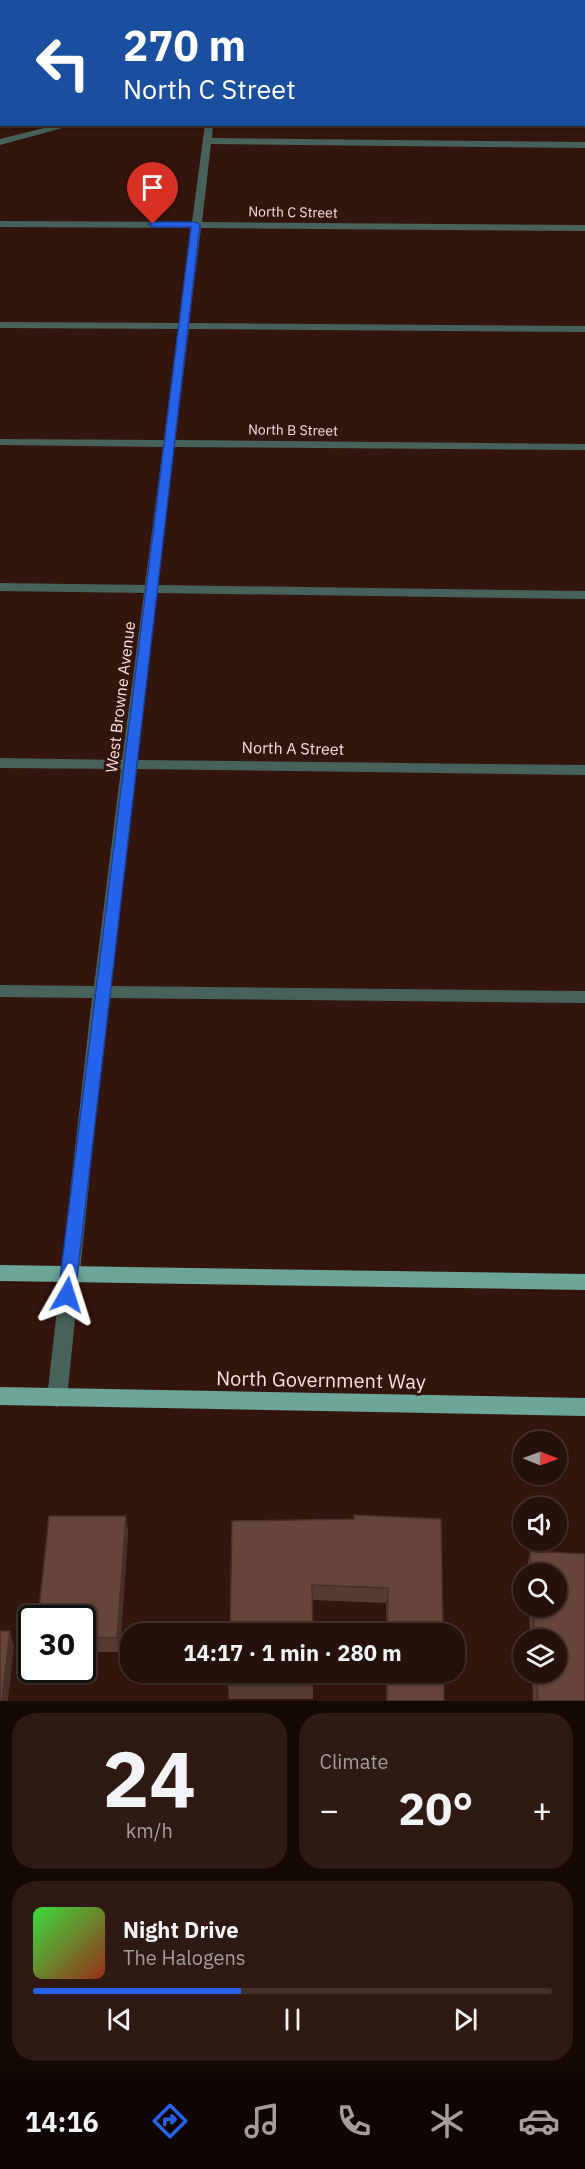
<!DOCTYPE html>
<html lang="en">
<head>
<meta charset="utf-8">
<style>
  :root { --surface:#26100a; --page:#2e1913; --text:#f1f3f6; --muted:#a49d9c; --line:#42302b; --accent:#2563eb }
  body { margin:0; font-family:"IBM Plex Sans",sans-serif; background:var(--page); color:var(--text); height:100vh; display:flex; flex-direction:column; font-size:22px; white-space:nowrap }
  * { box-sizing:border-box; margin:0 }
  p { font-size:20px; color:var(--muted) }
  .icon { flex:none; width:33px; height:33px; fill:none; stroke:currentColor; stroke-width:2; stroke-linecap:round; stroke-linejoin:round }
  .map { position:relative; height:1701px; overflow:hidden }
  .side { display:flex; flex-direction:column; gap:12px; padding:12px; background:#150906; flex:1 }
  .side>* { flex:none }
  .hud { position:absolute; left:0px; top:0px; width:585px; height:126px; box-shadow:0 2px 4px #0004,0 0 0 2px var(--line); background:#1a4fa0; color:#fff; overflow:hidden }
  .needle { width:39px; rotate:91deg }
  .fabs { position:absolute; left:513px; top:1431px; display:grid; gap:12px }
  .fabs a { display:grid; place-items:center; width:54px; height:54px; border-radius:50%; background:var(--surface); box-shadow:0 2px 4px #0004,0 0 0 2px var(--line); font-size:30px }
  .speed { position:absolute; left:18px; top:1605px; display:flex; gap:12px; font-size:30px; font-weight:700; text-align:center }
  .speed>* { display:grid; place-content:center; width:78px; height:78px; border-radius:50%; background:var(--surface); box-shadow:0 2px 4px #0004,0 0 0 2px var(--line); line-height:1 }
  .speed .limit { border:3px solid #111; border-radius:9px; background:#fff; color:#111 }
  .pin { position:absolute; display:grid; place-items:center; width:51px; height:51px; color:#fff; margin:-62px -26px; border-radius:50% 50% 50% 0; rotate:-45deg; box-shadow:0 0 6px #0007 }
  .pin .icon { rotate:45deg }
  .me { position:absolute; width:66px; margin:-33px; rotate:6deg; stroke-linejoin:round; filter:drop-shadow(0 0 4px #0008) }
  .turn { display:flex; align-items:center; gap:21px; height:126px; padding:0 24px; font-size:27px }
  .turn .icon { width:78px; height:78px; stroke-width:2.5 }
  .turn b { display:block; font-size:42px; line-height:51px }
  .big { font-size:45px; font-weight:700; line-height:1.1 }
  .side .widget { flex:1; display:flex; flex-direction:column; justify-content:center; gap:9px; min-width:0; padding:0 21px; border-radius:24px; background:var(--page) }
  .side .dial { align-items:center; gap:0 }
  .dial b { font-size:78px; line-height:1 }
  .song { display:flex; align-items:center; gap:18px }
  .cover { width:72px; height:72px; border-radius:9px; background:linear-gradient(135deg,hsl(120 70% 55%),hsl(10 70% 35%)) }
  .played { height:6px; border-radius:3px; background:linear-gradient(90deg,var(--accent) 40%,var(--line) 40%) }
  .keys { display:flex; justify-content:space-around; direction:ltr }
  .heat { display:flex; justify-content:space-between; align-items:center; font-size:33px; direction:ltr }
  .side .tiles { flex:1; display:grid; gap:12px; grid-template-columns:1fr 1fr }
  .widget:last-child { grid-column:span 2 }
  .trip { position:absolute; left:120px; top:1623px; width:345px; height:60px; border-radius:24px; background:var(--surface); box-shadow:0 2px 4px #0004,0 0 0 2px var(--line); font-weight:700; line-height:60px; text-align:center }
  .tabs { display:flex; height:96px; justify-content:space-around; align-items:center; background:#0f0604; color:var(--muted) }
  .tabs .icon { width:42px; height:42px }
  .tabs .selected { color:var(--accent) }
  .tabs b { font-size:27px; color:var(--text) }
  .map>svg:first-child { display:block }
</style>
</head>
<body>
<div class="map">
<svg width="585" height="1701" viewBox="0 0 585 1701">
  <rect width="100%" height="100%" fill="#33150d"/>
  <g fill="none" stroke-linecap="round" stroke-linejoin="round">
    <path stroke="#81665f" stroke-width="2" stroke-dasharray="1.5 1.5" stroke-linecap="butt" d="M444,2h106"/>
    <path fill="#47625b" fill-rule="evenodd" d="M143,0h8l2,2h-9z
      M188,0h8l2,2h-9z
      M584,11h1v9h-1z
      M584,68h1v4h-1z
      M0,99l2,1v5h-2z
      M60,124h17l-77,21v-6z
      M205,124h8l-1,14 373,4v6l-374,-4 -9,78 383,3v6l-384,-3 -12,95 396,3v6l-396,-3 -14,111 410,4v6l-411,-3 -17,138 428,6v8l-429,-6 -20,167 449,5v10l-450,-6 -25,217 475,5v12l-477,-5 -41,400 -3,6 -7,3 -7,-3 -3,-6 45,-400 -92,-1v-12l94,1 27,-217 -121,-1v-10l122,2 22,-167 -144,-2v-8l145,2 18,-138 -163,-2v-6l164,1 14,-111 -178,-1v-6l179,1 12,-95 -191,-1v-6l192,1z"/>
    <path fill="#6ca698" fill-rule="evenodd" d="M250,0h12l-15,2z
      M324,0h12l-15,2z
      M0,56h2l-2,5z
      M0,73h2l-2,6z
      M0,1265l585,9v16l-585,-9z
      M0,1387l585,11v18l-585,-11z"/>
  </g>
  <path fill="#573a32" d="M126,1516l2,16 -8,120h-38v-34z
    M354,1519l89,115h-57v-31l-74,-3 -82,34z
    M530,1551l55,3v147h-52l-1,-29h24v-32h-26l-1,-34h27v-32h-29v-7z
    M313,1672v27h-84l-1,-14z
    M386,1672h58v29h-58z"/>
  <path fill="#473029" d="M126,1516l2,16 -8,120 -3,-14z
    M10,1631l4,15 -6,55h-6z"/>
  <path fill="#65443a" stroke="#473029" stroke-width="1.5" d="M354,1515l87,4 2,115h-56l1,-46 -76,-3 1,49h-83l2,-113 122,-2z
    M49,1516h77l-9,122 -35,-1v-19h-44z
    M530,1551l55,3v147h-47l-2,-29h20v-32h-21l-2,-34h23v-32h-25z
    M0,1631h10l-8,70h-2z
    M229,1672h84v13h-85z
    M387,1672h57v29h-57z"/>
  <path fill="#2563eb" stroke="#184099" stroke-width="1.5" d="M196,222l4,3 -125,1070 -2,5 -6,2 -6,-2 -3,-5 133,-1068h-38l-5,-3 5,-2z"/>
  <g text-anchor="middle" stroke-width="6" stroke-linejoin="round" paint-order="stroke">
    <g font-size="14" fill="#f6e1db" stroke="#33150d">
      <text transform="translate(293 212) rotate(1)" y="5">North C Street</text>
      <text transform="translate(293 430) rotate(1)" y="5">North B Street</text>
    </g>
    <g font-size="16" fill="#f6e1db" stroke="#33150d">
      <text transform="translate(120 697) rotate(-83)" y="6">West Browne Avenue</text>
      <text transform="translate(293 748) rotate(1)" y="6">North A Street</text>
    </g>
    <g font-size="20" fill="#f6e1db" stroke="#33150d">
      <text transform="translate(321 1380) rotate(1)" y="7">North Government Way</text>
    </g>
  </g>
</svg>
<div class="fabs">
<a><svg class="needle" viewBox="-14 -14 28 28"><path d="M0-13l5 13h-10z" fill="#e53935"/><path d="M0 13l5-13h-10z" fill="#a49d9c"/></svg></a>
<a><svg class="icon" aria-label="sound" viewBox="0 0 24 24"><path d="M4 9h4l5-4v14l-5-4H4zM17 9q2 3 0 6"/></svg></a>
<a><svg class="icon" aria-label="search" viewBox="0 0 24 24"><circle cx="10" cy="10" r="6"/><path d="M15 15l6 6"/></svg></a>
<a><svg class="icon" aria-label="layers" viewBox="0 0 24 24"><path d="M12 4l9 5-9 5-9-5zM3 14l9 5 9-5"/></svg></a>
</div>
<div class="speed"><div class="limit">30</div></div>
<div class="pin" style="left:153px;top:224px;background:#d93025"><svg class="icon" aria-label="arrive" viewBox="0 0 24 24"><path d="M6 21V4h12l-3 4 3 4H6"/></svg></div>
<svg class="me" style="left:67px;top:1295px" viewBox="-20 -20 40 40"><path d="M0-17L14 15 0 8-14 15z" fill="#2563eb" stroke="#fff" stroke-width="4"/></svg>
<div class="trip">14:17 · 1 min · 280 m</div>
<div class="hud">
<div class="turn"><svg class="icon" aria-label="left" viewBox="0 0 24 24"><path d="M17 20v-9H6M10 6l-5 5 5 5"/></svg><div><b>270 m</b>North C Street</div></div>
</div>
</div>
<section class="side">
<div class="tiles">
<div class="widget dial"><b>24</b><p>km/h</p></div>
<div class="widget"><p>Climate</p>
<div class="heat"><a>−</a><b class="big">20°</b><a>+</a></div>
</div>
<div class="widget">
<div class="song"><i class="cover"></i><div><b>Night Drive</b><p>The Halogens</p></div></div>
<div class="played"></div>
<div class="keys"><svg class="icon" aria-label="previous" viewBox="0 0 24 24"><path d="M18 5L8 12l10 7zM5 5v14"/></svg><svg class="icon" aria-label="pause" viewBox="0 0 24 24"><path d="M8 5v14M16 5v14"/></svg><svg class="icon" aria-label="next" viewBox="0 0 24 24"><path d="M6 5l10 7-10 7zM19 5v14"/></svg></div>
</div>
</div>
</section>
<nav class="tabs">
<b>14:16</b>
<svg class="icon selected" aria-label="directions" viewBox="0 0 24 24"><path d="M12 3l9 9-9 9-9-9zM9 14v-3h6M13 9l2 2-2 2"/></svg>
<svg class="icon" aria-label="music" viewBox="0 0 24 24"><path d="M9 18V5l10-2v13"/><circle cx="6" cy="18" r="3"/><circle cx="16" cy="16" r="3"/></svg>
<svg class="icon" aria-label="phone" viewBox="0 0 24 24"><path d="M5 4h4l2 5-3 2q2 4 5 5l2-3 5 2v4C11 20 4 13 5 4z"/></svg>
<svg class="icon" aria-label="climate" viewBox="0 0 24 24"><path d="M12 3v18M4 7l16 10M4 17L20 7"/></svg>
<svg class="icon" aria-label="car" viewBox="0 0 24 24"><path d="M5 17H2v-5l4-1 3-4h7l3 4 3 1v5h-3M9 17h6M6 11h13"/><circle cx="7" cy="17" r="2"/><circle cx="17" cy="17" r="2"/></svg>
</nav>
</body>
</html>
